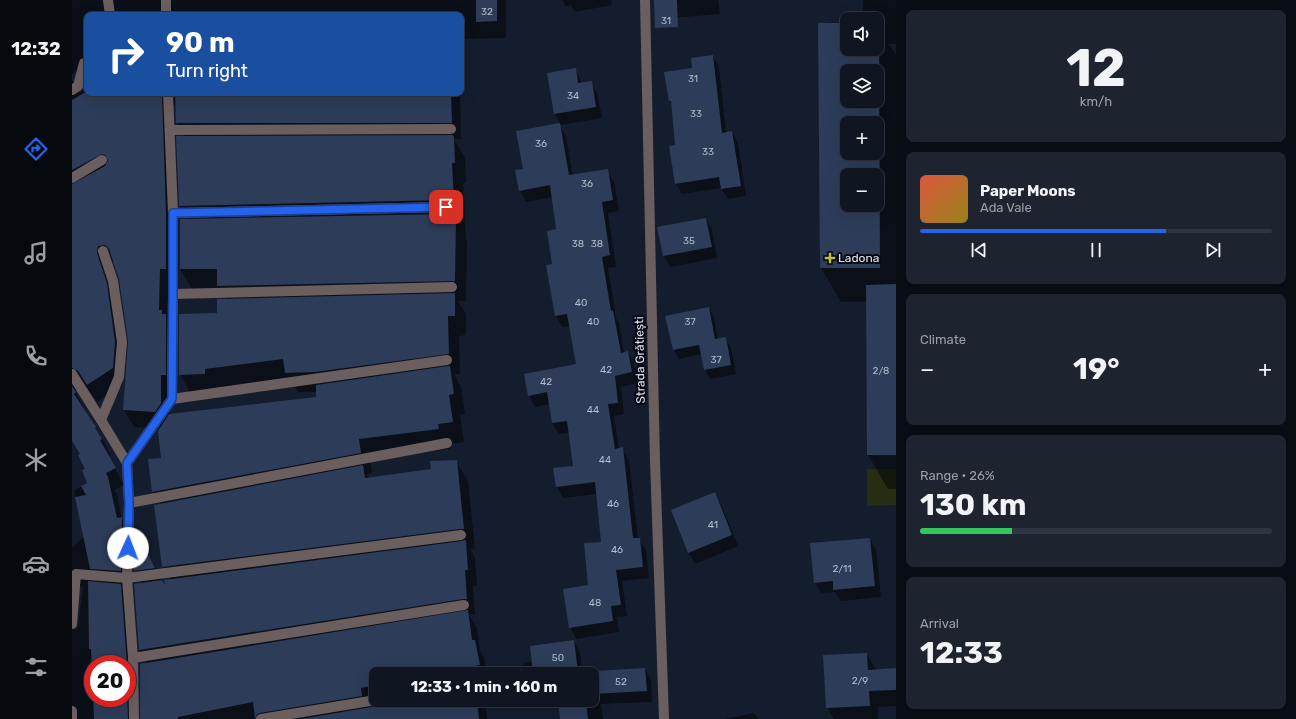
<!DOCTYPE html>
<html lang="en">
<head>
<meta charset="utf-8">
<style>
  :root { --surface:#0f1622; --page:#1d232f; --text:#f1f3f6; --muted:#9b9fa5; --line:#2f3540; --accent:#2563eb }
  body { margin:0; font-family:Rubik,sans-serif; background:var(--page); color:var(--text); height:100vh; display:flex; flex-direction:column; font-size:15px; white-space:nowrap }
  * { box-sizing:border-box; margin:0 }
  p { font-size:13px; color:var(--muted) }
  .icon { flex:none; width:22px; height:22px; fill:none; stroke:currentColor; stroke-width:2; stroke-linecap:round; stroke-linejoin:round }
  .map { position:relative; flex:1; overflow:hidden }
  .drawer { display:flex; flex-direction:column; gap:10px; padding:10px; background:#080c13; width:400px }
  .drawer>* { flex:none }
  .banner { position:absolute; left:12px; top:12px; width:380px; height:84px; border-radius:8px; box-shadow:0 4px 16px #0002,0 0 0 1px var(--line); background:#1a4fa0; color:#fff; overflow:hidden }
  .tools { position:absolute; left:768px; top:12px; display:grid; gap:8px }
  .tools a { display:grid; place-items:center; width:44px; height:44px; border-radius:8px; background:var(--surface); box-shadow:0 4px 16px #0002,0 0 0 1px var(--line); font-size:20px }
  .speed { position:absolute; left:12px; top:655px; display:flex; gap:8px; font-size:20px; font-weight:700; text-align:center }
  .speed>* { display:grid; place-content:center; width:52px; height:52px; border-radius:50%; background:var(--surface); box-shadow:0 4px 16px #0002,0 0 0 1px var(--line); line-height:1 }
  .speed .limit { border:6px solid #d22; background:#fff; color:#111 }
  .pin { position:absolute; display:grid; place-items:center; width:34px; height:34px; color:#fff; margin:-17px; border-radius:8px; box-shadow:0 2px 6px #0006 }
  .me { position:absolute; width:44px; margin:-22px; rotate:2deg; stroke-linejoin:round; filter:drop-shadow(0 0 3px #0008) }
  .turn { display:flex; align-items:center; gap:14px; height:84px; padding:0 16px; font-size:18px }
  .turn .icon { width:52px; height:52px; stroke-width:2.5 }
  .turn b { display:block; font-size:28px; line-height:34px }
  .big { font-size:30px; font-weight:700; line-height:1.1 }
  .drawer .widget { flex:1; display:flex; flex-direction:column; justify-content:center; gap:6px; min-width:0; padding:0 14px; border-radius:8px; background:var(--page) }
  .drawer .dial { align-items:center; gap:0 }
  .dial b { font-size:52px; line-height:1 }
  .song { display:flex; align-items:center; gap:12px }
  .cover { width:48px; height:48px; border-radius:6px; background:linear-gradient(135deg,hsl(10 70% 55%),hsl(50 70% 35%)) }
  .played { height:4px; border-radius:2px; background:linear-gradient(90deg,var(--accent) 70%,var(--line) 70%) }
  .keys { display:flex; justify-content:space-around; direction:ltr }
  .heat { display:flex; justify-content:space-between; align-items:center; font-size:22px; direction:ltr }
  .charge { height:6px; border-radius:3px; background:linear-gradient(90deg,#34c759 26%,var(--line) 0) }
  .trip { position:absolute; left:297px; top:667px; width:230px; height:40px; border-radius:8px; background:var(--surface); box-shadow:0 4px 16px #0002,0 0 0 1px var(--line); font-weight:700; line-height:40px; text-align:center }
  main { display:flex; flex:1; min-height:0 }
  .menu { display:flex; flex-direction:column; width:72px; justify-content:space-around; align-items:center; background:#06090e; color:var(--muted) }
  .menu .icon { width:28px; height:28px }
  .menu .active { color:var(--accent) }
  .menu b { font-size:18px; color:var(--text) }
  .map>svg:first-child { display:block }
</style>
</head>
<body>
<main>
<nav class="menu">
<b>12:32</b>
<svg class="icon active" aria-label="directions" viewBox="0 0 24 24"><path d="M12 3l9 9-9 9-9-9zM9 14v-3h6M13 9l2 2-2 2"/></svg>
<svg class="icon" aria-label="music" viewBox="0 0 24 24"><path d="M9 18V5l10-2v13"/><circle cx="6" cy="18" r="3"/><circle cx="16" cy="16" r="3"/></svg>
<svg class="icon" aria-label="phone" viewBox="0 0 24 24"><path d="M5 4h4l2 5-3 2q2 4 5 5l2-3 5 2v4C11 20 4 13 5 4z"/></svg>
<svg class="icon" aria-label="climate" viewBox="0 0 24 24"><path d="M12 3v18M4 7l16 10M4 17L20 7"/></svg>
<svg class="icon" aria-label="car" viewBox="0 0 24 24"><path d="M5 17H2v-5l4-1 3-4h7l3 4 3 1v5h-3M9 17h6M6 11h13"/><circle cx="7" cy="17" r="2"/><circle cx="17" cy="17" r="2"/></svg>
<svg class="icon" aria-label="filters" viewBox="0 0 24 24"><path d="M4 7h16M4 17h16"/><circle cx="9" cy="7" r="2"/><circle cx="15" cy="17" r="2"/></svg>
</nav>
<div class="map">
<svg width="824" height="719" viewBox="0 0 824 719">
  <rect width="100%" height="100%" fill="#141d2e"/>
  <path fill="#252d12" d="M824,469v36l-29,1v-37z"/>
  <path fill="#0007" fill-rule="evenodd" d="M0,0h434v38l-45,1v9v-33h-288v-5l-3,5h-53v-4h-3l-2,4h-25v50l-15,9z
    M490,0h49l1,5 -37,7 -4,-7 -5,2z
    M594,0h52l2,14 -48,4z
    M791,0h33v44h-7l7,11v434h-8l-20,-34 -1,-153h-26l-20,-34 -2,-244h28v25h30v-30h-10l-4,-7zM775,71h30v30h-30zM775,123h30v30h-30zM775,175h30v30h-30z
    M641,56l6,11 7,66 6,-1 6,11 8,53 -18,3 -7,-11 -39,6 -6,-10v-38l-4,-41 -2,-4 23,-32z
    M503,69l7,14 9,-1 6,11 5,25 -41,7 -6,-11z
    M0,80l8,13 5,-5 2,-7v12h373l1,46h-7l11,19 1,25h-3l3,56 1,2 -1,60h-8l8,13v21l-7,1 1,38h-6l7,13 4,27 -5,1 4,27 -15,2 1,5 -80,10 2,14 -5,1 3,4 63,-8 23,-9 12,20 7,68h-5l5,9 2,27 -4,1 2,29h-6l8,13 3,23 4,7 3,16h-111v26h109l2,19h-346l7,-56 -8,-13 -5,-65 7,-1 -7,-14 1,-38 30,55 5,-7 -8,-13 -2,-62 -8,-13 9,-33 -2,-30 -26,-2 -10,-17 5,-69 -9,-62 -6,-18h-4l15,99 -3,25 -25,17 -12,-17h-7l-3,7 10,18h-1l21,34 6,12 -2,1 15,28 -10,5 3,4 5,26 9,15 -1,52h-9l9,15 6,117h-64v-172l12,-10 -10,-47 15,-7 -2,-14 -6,-15 -9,-14zM104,104l1,19 8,14h-8l3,69 8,14 -8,49 12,20h28l7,11 -47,74 11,20 100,-14 7,12h19v6l-147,17 2,-309zM11,586l-5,42 -3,3 4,-40 1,-4zM21,664h34v34h-34z
    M487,125l7,11 7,40 34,-5 7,11 5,29 -11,2 8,54 -8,1 8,50 3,5 5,30 4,-1 6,12 3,19 -16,4 3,27 -10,2 5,33h3l7,11 9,79h1l7,11 3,28 -27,3 5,35 -10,1 2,15 -43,7 -6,-12 20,-41 12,-44 -5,-48 -34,4 -6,-11 -3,-18 20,-2 -5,-34 -10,1 -7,-11 -2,-19 -15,3 -6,-12 48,-30 -7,-39 -8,1 -6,-11 -3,-51 4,-35 -4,-33 -27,5 -6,-12 4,-20z
    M634,219l6,11 5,28 -47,9 -6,-11z
    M637,308l5,9 4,23 7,-2 6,9 5,27 -26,5 -5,-9 -3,-16 -23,5 -5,-9z
    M642,494l7,10 17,42 -43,18 -6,-11 -17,-42z
    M798,539l6,11 5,47 -40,4 -6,-9 -14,1 -6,-11z
    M502,641l6,11 2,20 63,-3 6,11 1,22 -51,2 2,15h-42l-2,-19h33v-26h-67l-2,-11 10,-2z
    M795,654l9,16 20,-1v37l-18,1v12h-44l-7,-12z
    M682,713l4,6h-33z"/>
  <path fill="#2d3c59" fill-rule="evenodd" d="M404,0h21v21l-21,1z
    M582,0h23l1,27 -23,1z
    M746,23h29v26h30v-26h2l1,245h-60zM775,71h30v30h-30zM775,123h30v30h-30zM775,175h30v30h-30z
    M641,55l9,78 10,-2 9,55 -20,3 -2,-12 -44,7 -6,-38 6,-1 -4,-44h-2l-5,-29 28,-4 -1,-10z
    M504,68l2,15 14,-2 4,26 -42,7 -7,-41z
    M12,93h78l4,120v56h-6l-1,41h3v4h4v61h-5v28l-6,9 -32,-2 5,-69 -9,-62 -10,-30 -4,-4 -7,1 -1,7 10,30 8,59 -2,26 -26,17 -9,-14 -6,-3v-184l33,-18 3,-6 -3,-5 -3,-1 -30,16v-70z
    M103,93h276l1,30h-276z
    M488,123l9,52 39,-6 5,31 -11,2 8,53 -8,2 9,54 2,-1 8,43 7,-2 4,21 -17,4 3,27 -10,1 7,45 8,-2 10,91h7l3,29 -27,3 5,35 -10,1 2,15 -44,7 -6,-39 25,-4 -4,-42 17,-1 -6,-60 -39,5 -3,-19 20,-2 -6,-45 -15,2 -5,-31 -19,4 -4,-22 52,-10 -9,-50 -12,2 -9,-51 6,-1 -5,-33 9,-2 -6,-44 -31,6 -4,-21 8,-1 -7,-38z
    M380,135l2,1 1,27h-3l3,57h1l-1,61 -238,5v-17h-37v-50l266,-5 4,-2 2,-5 -1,-4 -5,-3 -267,6 -3,-70z
    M634,218l6,29 -49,9 -6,-29z
    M824,284v171h-29l-1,-170z
    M383,293v23h-7l1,38 -134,18 -30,1 -2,-14 -78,10v5l-26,1v-61l38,-1v-14z
    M637,307l6,32 11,-2 5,28 -27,5 -5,-25 -26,5 -8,-34z
    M376,366h2l4,28 -5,1 4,27 -15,2 1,5 -80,10 2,14 -209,39 -4,-33 13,-1 -3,-27 11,-17 147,-17v-12z
    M0,386l4,6 -2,2 22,33 -1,1 7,11 -2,1 16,28 -10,5 2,4 9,41 5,-1 -1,54 -31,-2 -15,-72 11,-2 -5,-9 6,-3 -5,-13 3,-1 -7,-14 2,-1 -8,-13z
    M385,460l7,69h-4l-298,38 -8,-62 209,-40 2,13 66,-9 -1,-8z
    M643,492l17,43 -44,18 -17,-43z
    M63,528l20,40 -21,3z
    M798,538l5,48 -42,4v-9l-19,2 -4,-40z
    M393,540l1,1 2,29h-3l2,29h-4l-324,51 -5,-66 28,-4 3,5 -1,-5 298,-39z
    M16,581l33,3 6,80h-34v34h34v-9l1,30h-34l-3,-70h-2z
    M396,610l4,30h3l5,25 -47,9h-57v11l-15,3 1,8 -102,17 -3,1 -2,5 -2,-17 -75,15v2h-38v-55z
    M502,640l4,32 67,-4 2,23 -55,3v-20h-59l-3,-28z
    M795,653l1,17 28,-2v22l-27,1 1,15 -44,2 -3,-53z
    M310,700h95l2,19h-178l76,-13 3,-1z
    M486,700h28l2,19h-28z"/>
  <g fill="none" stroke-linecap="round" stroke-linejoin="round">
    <path stroke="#6b5e5e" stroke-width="10" d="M36,0l2,15
      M94,0v15
      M0,90l6,-4 6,-23 3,-1
      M98,130l281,-1
      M0,178l30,-18
      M101,213l273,-6
      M101,294l279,-7
      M0,374l29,46
      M100,399l275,-39
      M55,463l45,-64 1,-105v-81l-5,-120
      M57,503l318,-60
      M0,624l4,-50 51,4 2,-75 -2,-40 -26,-43 18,-43 3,-35 -9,-61 -10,-30
      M61,658l331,-53
      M0,711v8
      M62,719l-1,-61 -6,-80 334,-43
      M189,719l115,-19"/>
    <path stroke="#6b5e5e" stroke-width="10" d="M573,0l10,461 9,258"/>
  </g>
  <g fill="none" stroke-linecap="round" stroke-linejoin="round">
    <defs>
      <path id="route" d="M56,548l1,-45 -2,-40 45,-64 1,-105v-81l273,-6"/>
    </defs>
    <use href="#route" stroke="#184099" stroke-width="10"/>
    <use href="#route" stroke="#2563eb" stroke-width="7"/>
  </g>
  <path fill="#bdbf43" stroke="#04070f" stroke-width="1.5" d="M756 252h4v4h4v4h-4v4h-4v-4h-4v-4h4z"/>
  <g text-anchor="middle" stroke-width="4" stroke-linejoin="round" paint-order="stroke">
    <g font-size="10" fill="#b3bccc">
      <text x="415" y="15">32</text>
      <text x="594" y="24">31</text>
      <text x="621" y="82">31</text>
      <text x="501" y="99">34</text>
      <text x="624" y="117">33</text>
      <text x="469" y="147">36</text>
      <text x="636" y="155">33</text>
      <text x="515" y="187">36</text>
      <text x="617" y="244">35</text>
      <text x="506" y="247">38</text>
      <text x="525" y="247">38</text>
      <text x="509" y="306">40</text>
      <text x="521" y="325">40</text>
      <text x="618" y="325">37</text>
      <text x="644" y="363">37</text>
      <text x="534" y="373">42</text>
      <text x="809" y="374">2/8</text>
      <text x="474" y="385">42</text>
      <text x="521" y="413">44</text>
      <text x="533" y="463">44</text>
      <text x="541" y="507">46</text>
      <text x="641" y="528">41</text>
      <text x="545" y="553">46</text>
      <text x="770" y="572">2/11</text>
      <text x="523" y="606">48</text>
      <text x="486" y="661">50</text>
      <text x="788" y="684">2/9</text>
      <text x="549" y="685">52</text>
    </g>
    <g font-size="12" fill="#e0e7f3" stroke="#04070f" text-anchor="start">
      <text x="766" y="262">Ladona</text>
    </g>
    <g font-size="12" fill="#e0e7f3" stroke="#04070f">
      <text transform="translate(568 360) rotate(-91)" y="4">Strada Grătiești</text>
    </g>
  </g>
</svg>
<div class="tools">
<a><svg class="icon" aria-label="sound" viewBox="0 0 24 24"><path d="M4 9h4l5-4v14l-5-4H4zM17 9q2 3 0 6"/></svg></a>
<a><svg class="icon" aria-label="layers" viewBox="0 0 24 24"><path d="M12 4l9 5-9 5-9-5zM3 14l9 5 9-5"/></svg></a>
<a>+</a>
<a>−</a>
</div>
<div class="speed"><div class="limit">20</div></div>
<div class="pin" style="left:374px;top:207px;background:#d93025"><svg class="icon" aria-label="arrive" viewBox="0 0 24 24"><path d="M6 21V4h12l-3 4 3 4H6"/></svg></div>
<svg class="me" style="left:56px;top:548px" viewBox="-20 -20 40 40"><circle r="19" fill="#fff"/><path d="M0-13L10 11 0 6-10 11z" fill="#2563eb"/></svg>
<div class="trip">12:33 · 1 min · 160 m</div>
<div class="banner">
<div class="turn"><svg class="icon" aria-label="right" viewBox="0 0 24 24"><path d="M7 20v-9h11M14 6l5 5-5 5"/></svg><div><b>90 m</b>Turn right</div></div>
</div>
</div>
<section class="drawer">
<div class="widget dial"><b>12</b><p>km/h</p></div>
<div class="widget">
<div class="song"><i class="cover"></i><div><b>Paper Moons</b><p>Ada Vale</p></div></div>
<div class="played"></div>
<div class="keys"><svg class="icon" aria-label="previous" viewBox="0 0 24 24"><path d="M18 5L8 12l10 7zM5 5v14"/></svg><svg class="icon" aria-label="pause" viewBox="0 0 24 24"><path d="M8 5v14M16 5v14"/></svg><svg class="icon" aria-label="next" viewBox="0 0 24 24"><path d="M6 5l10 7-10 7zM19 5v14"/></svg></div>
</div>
<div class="widget"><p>Climate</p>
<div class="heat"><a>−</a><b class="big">19°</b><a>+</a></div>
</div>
<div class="widget"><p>Range · 26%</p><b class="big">130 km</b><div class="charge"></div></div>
<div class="widget"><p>Arrival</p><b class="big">12:33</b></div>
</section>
</main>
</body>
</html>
